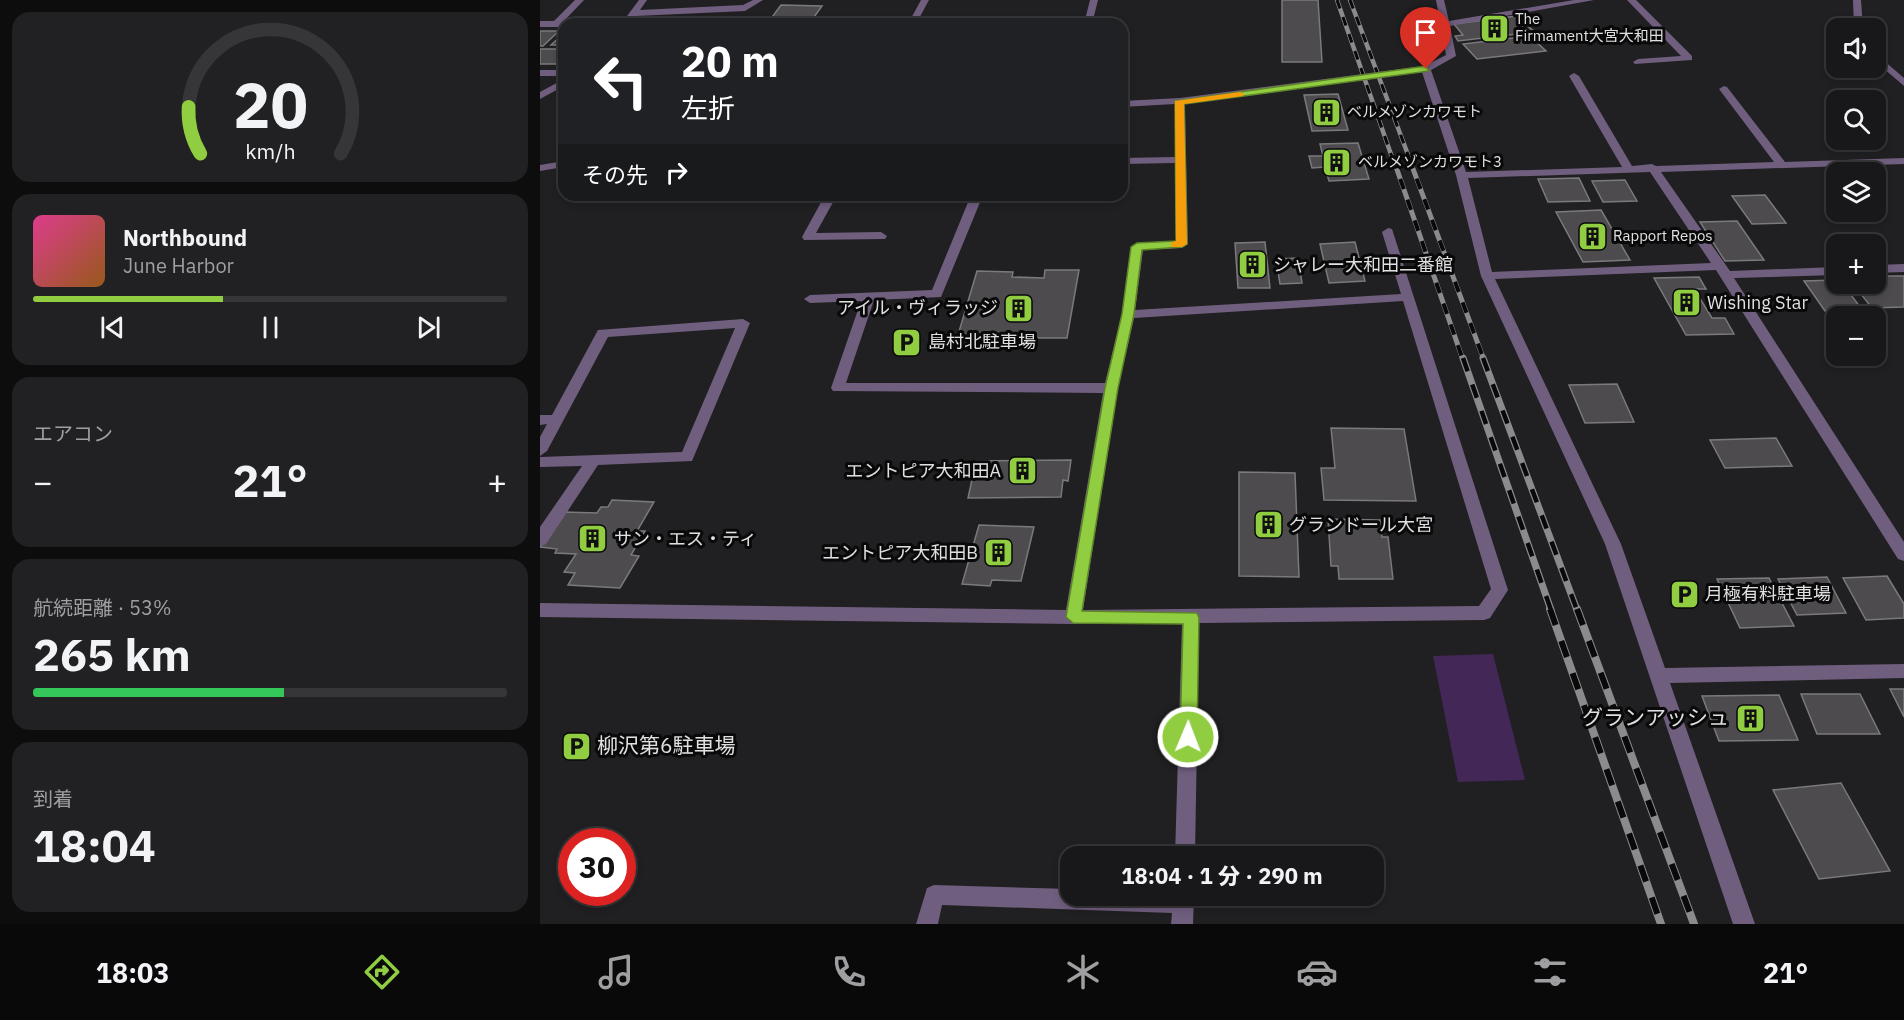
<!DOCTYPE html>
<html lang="ja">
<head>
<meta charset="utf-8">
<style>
  :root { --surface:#181719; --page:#212022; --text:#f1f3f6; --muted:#9f9fa2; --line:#363638; --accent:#91cd40 }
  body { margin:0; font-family:"IBM Plex Sans","Noto Sans JP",sans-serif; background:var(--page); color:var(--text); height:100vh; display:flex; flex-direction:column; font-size:22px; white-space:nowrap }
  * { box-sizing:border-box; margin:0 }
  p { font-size:20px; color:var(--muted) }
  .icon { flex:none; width:33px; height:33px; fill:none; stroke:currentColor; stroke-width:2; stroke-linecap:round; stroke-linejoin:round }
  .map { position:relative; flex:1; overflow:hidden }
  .panel { display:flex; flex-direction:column; gap:12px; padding:12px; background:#0d0d0e; width:540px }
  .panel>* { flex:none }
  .hud { position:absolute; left:18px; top:18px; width:570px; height:183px; border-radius:18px; box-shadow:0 3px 9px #0003,0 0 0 2px var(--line); background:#202124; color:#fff; overflow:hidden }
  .fabs { position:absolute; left:1286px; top:18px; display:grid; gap:12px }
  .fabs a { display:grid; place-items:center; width:60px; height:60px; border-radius:12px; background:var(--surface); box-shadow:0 3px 9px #0003,0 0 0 2px var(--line); font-size:30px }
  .speed { position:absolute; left:18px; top:828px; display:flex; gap:12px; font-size:30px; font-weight:700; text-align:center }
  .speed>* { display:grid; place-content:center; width:78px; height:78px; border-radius:50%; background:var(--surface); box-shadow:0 3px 9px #0003,0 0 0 2px var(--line); line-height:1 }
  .speed .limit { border:9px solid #d22; background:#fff; color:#111 }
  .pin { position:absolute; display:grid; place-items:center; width:51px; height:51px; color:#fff; margin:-62px -26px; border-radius:50% 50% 50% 0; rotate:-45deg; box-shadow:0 0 6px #0007 }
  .pin .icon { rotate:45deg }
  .me { position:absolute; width:66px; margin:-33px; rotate:1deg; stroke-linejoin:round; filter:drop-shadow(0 0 4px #0008) }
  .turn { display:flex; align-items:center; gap:21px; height:126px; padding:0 24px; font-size:27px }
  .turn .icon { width:78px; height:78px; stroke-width:2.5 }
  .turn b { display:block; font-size:42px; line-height:51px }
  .then { display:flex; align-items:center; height:57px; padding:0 24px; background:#0003; gap:12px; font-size:22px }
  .big { font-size:45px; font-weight:800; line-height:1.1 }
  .panel .tile { flex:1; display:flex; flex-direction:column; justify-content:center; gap:9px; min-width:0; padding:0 21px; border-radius:18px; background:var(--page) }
  .panel .dial { align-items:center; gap:0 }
  .dial svg { height:156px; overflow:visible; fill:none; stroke:var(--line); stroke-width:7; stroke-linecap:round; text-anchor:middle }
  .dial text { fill:var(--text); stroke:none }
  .song { display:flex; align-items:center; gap:18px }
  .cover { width:72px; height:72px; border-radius:9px; background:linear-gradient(135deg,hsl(330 70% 55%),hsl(30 70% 35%)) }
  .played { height:6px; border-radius:3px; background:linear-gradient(90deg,var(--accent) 40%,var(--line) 40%) }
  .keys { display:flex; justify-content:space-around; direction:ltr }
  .heat { display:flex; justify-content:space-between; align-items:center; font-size:33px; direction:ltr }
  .charge { height:9px; border-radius:4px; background:linear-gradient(90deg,#34c759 53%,var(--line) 0) }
  .trip { position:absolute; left:520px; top:846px; width:324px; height:60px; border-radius:18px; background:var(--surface); box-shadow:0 3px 9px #0003,0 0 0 2px var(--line); font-weight:800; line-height:60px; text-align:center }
  .dock { display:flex; height:96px; justify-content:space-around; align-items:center; background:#0a090a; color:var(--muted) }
  .dock .icon { width:42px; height:42px }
  .dock .active { color:var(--accent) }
  .dock b { font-size:27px; color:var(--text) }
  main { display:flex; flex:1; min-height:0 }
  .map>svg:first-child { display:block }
</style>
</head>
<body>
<main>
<section class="panel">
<div class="tile dial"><svg viewBox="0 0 100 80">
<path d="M14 69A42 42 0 1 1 86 69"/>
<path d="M14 69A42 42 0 0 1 8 45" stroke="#91cd40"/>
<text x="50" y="56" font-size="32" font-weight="700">20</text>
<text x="50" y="72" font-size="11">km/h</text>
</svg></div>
<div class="tile">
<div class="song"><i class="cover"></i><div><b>Northbound</b><p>June Harbor</p></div></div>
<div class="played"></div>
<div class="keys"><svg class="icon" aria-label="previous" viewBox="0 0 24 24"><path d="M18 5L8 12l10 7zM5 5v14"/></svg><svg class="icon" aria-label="pause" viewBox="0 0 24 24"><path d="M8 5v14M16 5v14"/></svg><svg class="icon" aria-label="next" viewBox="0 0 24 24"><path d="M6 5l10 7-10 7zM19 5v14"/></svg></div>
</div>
<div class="tile"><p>エアコン</p>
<div class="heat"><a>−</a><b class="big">21°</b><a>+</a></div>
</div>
<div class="tile"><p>航続距離 · 53%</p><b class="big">265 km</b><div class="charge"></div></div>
<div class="tile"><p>到着</p><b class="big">18:04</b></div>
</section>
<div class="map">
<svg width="1364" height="924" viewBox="0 0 1364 924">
  <rect width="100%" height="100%" fill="#201f21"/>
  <path fill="#432757" d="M953,654l32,126 -67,2 -25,-126z"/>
  <path fill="#4d4b4e" stroke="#7a797c" stroke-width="1.5" d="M742,0h36l4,62h-40z
    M241,5l41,1 -13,18h-42z
    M976,16l19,16 -77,9 -3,-5 8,-1 -9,-11z
    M0,31h19l-16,15h-3z
    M24,33v12h-13z
    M990,36l16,15 -69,8 -14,-15z
    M0,49h24v15h-24z
    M798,94l10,36 -36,1 -8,-36z
    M818,143l11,36 -40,2 -4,-14 -13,1 -3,-12h14l-3,-12z
    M1039,178l11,23 -42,1 -10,-23z
    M1085,180l12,21 -34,1 -11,-21z
    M1225,195l21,28 -34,1 -20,-28z
    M1061,210l29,50 -47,2 -27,-50z
    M1197,221l27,39 -39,1 -25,-39z
    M725,242l5,46h-32l-3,-45z
    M815,242l10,39 -36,2 -9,-39z
    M758,258l4,25 -22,1 -4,-25z
    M505,270h34l-12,68h-32l-1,8 -79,-1 22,-74 36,1 -1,5 32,1z
    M1335,276h29v31l-32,1 -19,-24h22z
    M1159,277l7,12h-12l18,29h13l9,16 -48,1 -32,-57z
    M1296,280v4h7l20,27h-38l-21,-30z
    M1077,384l17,38 -49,1 -16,-38z
    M791,428l73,1 12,72 -92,-1 -3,-32h14z
    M1236,438l16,28 -67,2 -15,-28z
    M531,460l-3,21 -5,-1 -2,17 -93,1 8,-37z
    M699,472l56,1 4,104 -60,-1z
    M72,500l42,2 -17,29h8l-14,24 8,1 -19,32 -52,-3 7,-12 -11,-1 12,-18 -21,-1 2,-4 -17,-2 24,-35 33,1 4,-6h7z
    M788,519l52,1 2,17h6l5,42h-54l-1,-13h-7z
    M439,525l55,2 -13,54 -29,-1 -2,6 -28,-2z
    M1347,576l17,28v14l-38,2 -23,-42z
    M1287,577l19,36 -49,2 -19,-36z
    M1229,578l25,48 -54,2 -23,-49z
    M1350,689h14v28z
    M1261,694h59l20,40h-63z
    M1239,695l19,45 -79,1 -17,-45z
    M1301,783l49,88 -71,8 -46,-89z"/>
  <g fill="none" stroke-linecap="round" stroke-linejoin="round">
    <path fill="#705e7f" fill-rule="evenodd" d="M35,0h9l-20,21 4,3h-4v3h-24v-6h14z
      M99,0h8l-7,10 103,-5 10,-5h10l-18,11 -109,5 -6,8h-9z
      M381,0h8l-13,24h-8z
      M550,0h8l-6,24h-8z
      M896,0h8l5,21 125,-21h20l-144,26 6,30 -25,14 35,102 156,-5 -53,-91 5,-3 5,3 53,90 20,-2 4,2 118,-4 -55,-73 5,-3 3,1 58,75 119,-4v6l-243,8 69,99 106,-4v8l-102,3 170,264v19l-6,-2 -182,-289 -221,9 126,265 44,124 239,-4v14l-234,5 85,241h-22l-128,-380 -124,-268 -25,-101 -34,-103 -237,31 3,141 -6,4 -39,2 -8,60 266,-16 -19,-62 6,-4 4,1 116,361 -18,28 -6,2 -285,3 -4,233h-20l7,-233 -109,1 -533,-7v-14l526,7 37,-217 -270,-2 -2,-3 30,-87 -51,2 -6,-4 6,-4 122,-5 39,-95h12l-42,102 -67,3 -28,83h259l17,-69 9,-67 6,-4 39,-2 -1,-78 -53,1v-6l53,-1v-53l-53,3v-6l58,-3 244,-32 22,-11zM1110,172l61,91 -219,9 -24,-94zM863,301l88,288 -12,17 -396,4 35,-222 16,-70z
      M1087,0h9l56,56v4l-57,4 -2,-2 5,-3 43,-3z
      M1313,0h8l2,28h-9z
      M1335,53l29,25v8l-29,-25z
      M0,70h24v6h-24z
      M24,79v7l-24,13v-7z
      M24,161v6l-24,4v-6z
      M285,195h12l-21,38 65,-1 6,4 -2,3 -81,1 -2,-3z
      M1364,264v8l-29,1v-8z
      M203,319l7,4 -58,138 -94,4 -52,79 -6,2v-19l42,-61 -42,1v-10l142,-5 53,-124 -127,9 -61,114 -7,5v-19l7,-13 -7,1v-10h12l46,-85z
      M394,885l137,4v7h123l-1,28h-22l1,-11 -230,-8 -4,19h-22l11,-36z"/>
    <defs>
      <path id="rail-far3" d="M797,0l56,160
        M810,0l60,160"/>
      <path id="rail-far2" d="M853,158l70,202
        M869,158l75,202"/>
      <path id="rail-far1" d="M923,358l88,252
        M943,358l94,252"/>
      <path id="rail" d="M1010,609l111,315
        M1037,609l117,315"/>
    </defs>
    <use href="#rail-far3" stroke="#8b8a8c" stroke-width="4.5"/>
    <use href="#rail-far2" stroke="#8b8a8c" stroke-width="5"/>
    <use href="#rail-far1" stroke="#8b8a8c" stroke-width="7"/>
    <use href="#rail" stroke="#8b8a8c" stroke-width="8"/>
    <use href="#rail-far3" stroke="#09090a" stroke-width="3" stroke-dasharray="9" stroke-linecap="butt"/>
    <use href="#rail-far2" stroke="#09090a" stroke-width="4" stroke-dasharray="11" stroke-linecap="butt"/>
    <use href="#rail-far1" stroke="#09090a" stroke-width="4.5" stroke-dasharray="14" stroke-linecap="butt"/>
    <use href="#rail" stroke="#09090a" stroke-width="6" stroke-dasharray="17" stroke-linecap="butt"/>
  </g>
  <path fill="#91cd40" stroke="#5e852a" stroke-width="1.5" d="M886,66l3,5 -245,33 3,140 -5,3 -40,3 -8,64 -16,74 -36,223 115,2 2,5 -2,119 -3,5 -6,3 -6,-3 -2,-5 3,-113 -110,-1 -7,-6 39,-229 17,-74 9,-67 6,-4 39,-2 -1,-140z"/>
  <path fill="#f59e0b" d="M700,92l4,2 -1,2 -59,8 3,140 -5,3h-11v-5l5,-1 -1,-140z"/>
  <defs>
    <symbol id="building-square" viewBox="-11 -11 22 22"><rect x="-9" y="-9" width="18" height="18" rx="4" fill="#91cd40" stroke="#09090a"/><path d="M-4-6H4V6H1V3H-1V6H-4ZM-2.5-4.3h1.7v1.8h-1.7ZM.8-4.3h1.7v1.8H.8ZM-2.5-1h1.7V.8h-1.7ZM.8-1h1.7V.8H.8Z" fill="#111"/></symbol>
    <symbol id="parking-square" viewBox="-11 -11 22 22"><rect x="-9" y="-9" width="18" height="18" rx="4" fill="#91cd40" stroke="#09090a"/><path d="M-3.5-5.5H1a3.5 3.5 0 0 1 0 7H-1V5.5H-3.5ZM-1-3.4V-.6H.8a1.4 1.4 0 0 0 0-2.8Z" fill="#111"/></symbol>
  </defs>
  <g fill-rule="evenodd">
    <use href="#building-square" x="938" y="12" width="33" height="33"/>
    <use href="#building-square" x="770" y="96" width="33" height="33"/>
    <use href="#building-square" x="780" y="146" width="33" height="33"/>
    <use href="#building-square" x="1036" y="220" width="33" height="33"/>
    <use href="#building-square" x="696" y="248" width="33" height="33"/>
    <use href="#building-square" x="1130" y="286" width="33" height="33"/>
    <use href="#building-square" x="462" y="292" width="33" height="33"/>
    <use href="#parking-square" x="350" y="326" width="33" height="33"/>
    <use href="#building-square" x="466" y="454" width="33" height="33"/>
    <use href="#building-square" x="712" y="508" width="33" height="33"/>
    <use href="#building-square" x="36" y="522" width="33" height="33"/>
    <use href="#building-square" x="442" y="536" width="33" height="33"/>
    <use href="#parking-square" x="1128" y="578" width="33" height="33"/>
    <use href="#building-square" x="1194" y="702" width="33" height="33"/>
    <use href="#parking-square" x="20" y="730" width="33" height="33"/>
  </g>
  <g text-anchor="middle" stroke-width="6" stroke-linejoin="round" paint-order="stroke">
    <g font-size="15" fill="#e0dfe1" stroke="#09090a" text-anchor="start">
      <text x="975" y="24">The<tspan x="975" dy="17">Firmament大宮大和田</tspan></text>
      <text x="807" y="117">ベルメゾンカワモト</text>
      <text x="818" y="167">ベルメゾンカワモト3</text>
      <text x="1073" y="241">Rapport Repos</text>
    </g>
    <g font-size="18" fill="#e0dfe1" stroke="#09090a" text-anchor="start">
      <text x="733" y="271">シャレー大和田二番館</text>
      <text x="1167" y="309">Wishing Star</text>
      <text x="458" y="314" text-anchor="end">アイル・ヴィラッジ</text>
      <text x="388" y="348">島村北駐車場</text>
      <text x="461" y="477" text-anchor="end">エントピア大和田A</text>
      <text x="749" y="531">グランドール大宮</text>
      <text x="74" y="545">サン・エス・ティ</text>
      <text x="438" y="559" text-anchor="end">エントピア大和田B</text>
      <text x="1165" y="600">月極有料駐車場</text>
    </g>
    <g font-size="21" fill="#e0dfe1" stroke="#09090a" text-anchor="end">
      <text x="1189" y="725">グランアッシュ</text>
      <text x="57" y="753" text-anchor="start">柳沢第6駐車場</text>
    </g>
  </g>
</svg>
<div class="fabs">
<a><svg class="icon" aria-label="sound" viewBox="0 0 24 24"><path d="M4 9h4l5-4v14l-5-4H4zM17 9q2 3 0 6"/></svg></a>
<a><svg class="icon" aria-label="search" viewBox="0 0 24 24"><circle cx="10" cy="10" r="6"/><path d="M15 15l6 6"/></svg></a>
<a><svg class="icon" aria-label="layers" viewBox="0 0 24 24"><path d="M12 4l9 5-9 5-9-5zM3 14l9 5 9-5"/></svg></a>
<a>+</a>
<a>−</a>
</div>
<div class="speed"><div class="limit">30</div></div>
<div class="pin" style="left:886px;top:69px;background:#d93025"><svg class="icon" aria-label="arrive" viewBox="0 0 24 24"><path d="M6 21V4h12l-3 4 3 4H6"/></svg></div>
<svg class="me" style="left:648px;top:737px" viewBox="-20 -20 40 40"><circle r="17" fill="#91cd40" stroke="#fff" stroke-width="3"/><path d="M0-11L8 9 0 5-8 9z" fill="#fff"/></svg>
<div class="trip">18:04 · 1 分 · 290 m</div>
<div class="hud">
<div class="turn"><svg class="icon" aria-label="left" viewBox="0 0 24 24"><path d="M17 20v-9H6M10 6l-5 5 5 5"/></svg><div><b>20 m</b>左折</div></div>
<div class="then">その先<svg class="icon" aria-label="right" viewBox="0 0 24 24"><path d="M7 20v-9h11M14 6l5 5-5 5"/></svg></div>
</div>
</div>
</main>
<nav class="dock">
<b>18:03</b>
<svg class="icon active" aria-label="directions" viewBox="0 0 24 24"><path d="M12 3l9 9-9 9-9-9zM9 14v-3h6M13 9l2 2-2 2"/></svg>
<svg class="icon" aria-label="music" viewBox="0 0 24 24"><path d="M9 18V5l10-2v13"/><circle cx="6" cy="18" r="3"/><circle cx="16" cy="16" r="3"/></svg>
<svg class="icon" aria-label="phone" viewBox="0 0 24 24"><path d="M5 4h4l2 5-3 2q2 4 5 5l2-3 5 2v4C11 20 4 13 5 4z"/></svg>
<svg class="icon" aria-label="climate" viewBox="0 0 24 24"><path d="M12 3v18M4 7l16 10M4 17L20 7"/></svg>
<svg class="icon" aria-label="car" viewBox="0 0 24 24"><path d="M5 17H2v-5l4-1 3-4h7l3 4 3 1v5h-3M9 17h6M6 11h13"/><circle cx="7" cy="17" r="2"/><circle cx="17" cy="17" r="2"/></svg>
<svg class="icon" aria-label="filters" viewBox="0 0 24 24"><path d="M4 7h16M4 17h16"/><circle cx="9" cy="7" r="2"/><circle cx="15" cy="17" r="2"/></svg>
<b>21°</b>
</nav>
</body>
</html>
